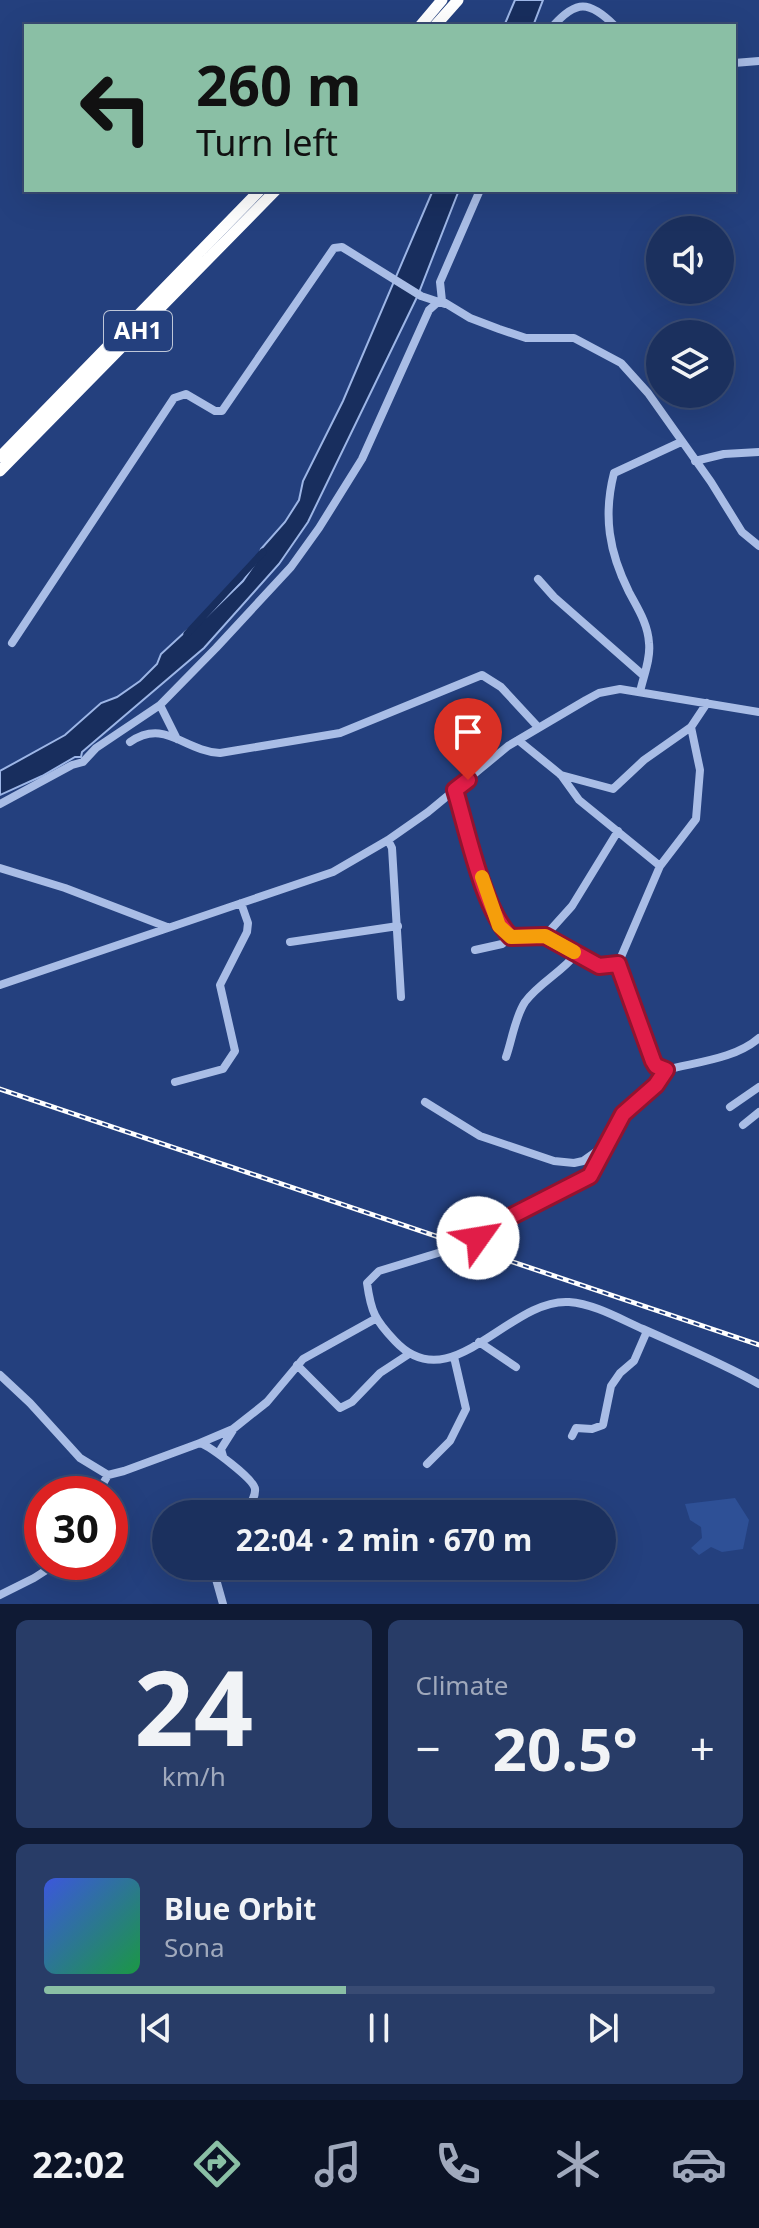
<!DOCTYPE html>
<html lang="en">
<head>
<meta charset="utf-8">
<style>
  :root { --surface:#1b305e; --page:#283c67; --text:#f1f3f6; --muted:#a0a9bc; --line:#394b73; --accent:#8abfa5 }
  body { margin:0; font-family:"Noto Sans",sans-serif; background:var(--page); color:var(--text); height:100vh; display:flex; flex-direction:column; font-size:30px; white-space:nowrap }
  * { box-sizing:border-box; margin:0 }
  p { font-size:26px; color:var(--muted) }
  .icon { flex:none; width:44px; height:44px; fill:none; stroke:currentColor; stroke-width:2; stroke-linecap:round; stroke-linejoin:round }
  .map { position:relative; height:1604px; overflow:hidden }
  .drawer { display:flex; flex-direction:column; gap:16px; padding:16px; background:#0f1a34; flex:1 }
  .drawer>* { flex:none }
  .guide { position:absolute; left:24px; top:24px; width:712px; height:168px; border-radius:0px; box-shadow:0 8px 32px #0002,0 0 0 2px var(--line); background:#8abfa5; color:#111; overflow:hidden }
  .tools { position:absolute; left:646px; top:216px; display:grid; gap:16px }
  .tools a { display:grid; place-items:center; width:88px; height:88px; border-radius:50%; background:var(--surface); box-shadow:0 8px 32px #0002,0 0 0 2px var(--line); font-size:40px }
  .speed { position:absolute; left:24px; top:1476px; display:flex; gap:16px; font-size:40px; font-weight:700; text-align:center }
  .speed>* { display:grid; place-content:center; width:104px; height:104px; border-radius:50%; background:var(--surface); box-shadow:0 8px 32px #0002,0 0 0 2px var(--line); line-height:1 }
  .speed .limit { border:12px solid #d22; background:#fff; color:#111 }
  .pin { position:absolute; display:grid; place-items:center; width:68px; height:68px; color:#fff; margin:-82px -34px; border-radius:50% 50% 50% 0; rotate:-45deg; box-shadow:0 0 8px #0007 }
  .pin .icon { rotate:45deg }
  .me { position:absolute; width:88px; margin:-44px; rotate:58deg; stroke-linejoin:round; filter:drop-shadow(0 0 6px #0008) }
  .turn { display:flex; align-items:center; gap:28px; height:168px; padding:0 40px; font-size:36px }
  .turn .icon { width:104px; height:104px; stroke-width:2.5 }
  .turn b { display:block; font-size:56px; line-height:68px }
  .big { font-size:60px; font-weight:700; line-height:1.1 }
  .drawer .tile { flex:1; display:flex; flex-direction:column; justify-content:center; gap:12px; min-width:0; padding:0 28px; border-radius:12px; background:var(--page) }
  .drawer .dial { align-items:center; gap:0 }
  .dial b { font-size:104px; line-height:1 }
  .song { display:flex; align-items:center; gap:24px }
  .cover { width:96px; height:96px; border-radius:12px; background:linear-gradient(135deg,hsl(230 70% 55%),hsl(140 70% 35%)) }
  .played { height:8px; border-radius:4px; background:linear-gradient(90deg,var(--accent) 45%,var(--line) 45%) }
  .keys { display:flex; justify-content:space-around; direction:ltr }
  .heat { display:flex; justify-content:space-between; align-items:center; font-size:44px; direction:ltr }
  .drawer .tiles { flex:1; display:grid; gap:16px; grid-template-columns:1fr 1fr }
  .tile:last-child { grid-column:span 2 }
  .trip { position:absolute; left:152px; top:1500px; width:464px; height:80px; border-radius:40px; background:var(--surface); box-shadow:0 8px 32px #0002,0 0 0 2px var(--line); font-weight:700; line-height:80px; text-align:center }
  .tabs { display:flex; height:128px; justify-content:space-around; align-items:center; background:#0b1326; color:var(--muted) }
  .tabs .icon { width:56px; height:56px }
  .tabs .active { color:var(--accent) }
  .tabs b { font-size:36px; color:var(--text) }
  .map>svg:first-child { display:block }
</style>
</head>
<body>
<div class="map">
<svg width="759" height="1604" viewBox="0 0 759 1604">
  <rect width="100%" height="100%" fill="#24407e"/>
  <path fill="#2e5096" d="M735,1498l14,22 -6,29 -21,3 -11,-5 -12,8 -8,-7 11,-10 -1,-11 -11,-7 -5,-16z"/>
  <path fill="#182e5e" stroke="#9db6e7" stroke-width="2" d="M515,0h28l-10,26h-29z
    M433,190h26l-41,105 -110,227 -29,42 -75,84 -122,104 -1,5h-6l-33,19 -42,19v-24l65,-36 36,-32 16,-6 23,-16 17,-17 4,-10 25,-23 20,-14 37,-36 15,-22 3,-10 24,-27 14,-22 4,-19 40,-80z"/>
  <g fill="none" stroke-linecap="round" stroke-linejoin="round">
    <path stroke="#182e5e" stroke-width="7" d="M187,634l76,-82"/>
    <path stroke="#a9bde6" stroke-width="8" d="M553,26c23,-26 36,-26 62,0
      M734,63l25,-2
      M480,190l-40,92 2,19 28,17 29,11 27,9h48l47,25 27,30 63,89 31,50 17,14
      M695,461l29,-7 35,-2
      M538,579l16,18 90,79
      M12,643l162,-245 12,-4 29,17h7l112,-163 8,-1 79,49 24,8
      M640,692c3,-15 11,-33 9,-49 -1,-19 -11,-34 -20,-51 -20,-40 -26,-76 -15,-119l67,-31
      M707,703l-16,24 9,43 -4,49 -36,47 -42,98c8,23 24,84 37,100 4,5 4,4 11,6 30,-8 69,-11 93,-32
      M160,705l17,34
      M518,740l43,35 18,25 81,66
      M130,742c35,-24 54,9 90,11l120,-20 142,-58 19,12 37,40
      M561,775l52,14 31,-29 47,-33
      M455,790c12,39 28,121 56,147
      M0,804l72,-39 11,-3 13,-14 64,-43 56,-57 75,-81 28,-39 43,-69 67,-149 9,-8
      M388,840l4,8 9,149
      M0,868l65,20 102,39
      M545,936l27,-30 46,-75
      M290,942l108,-16
      M475,950l27,-6 9,-7 34,-1 54,30 19,-2
      M0,985l333,-113 55,-32 40,-28 80,-66 78,-46 13,-7 21,-4 139,23
      M506,1057c6,-17 9,-40 19,-55 14,-19 37,-30 51,-48
      M175,1082l48,-13 12,-18 -15,-66 27,-53 1,-9 -7,-20
      M425,1102l55,34 74,25 20,2 9,-2 24,-17
      M730,1107l29,-20
      M743,1125l16,-13
      M478,1238l22,-16 71,-34 19,-12 33,-62 33,-29 10,-15
      M451,1249l-72,22 -12,12c4,29 8,37 28,58 56,60 114,-43 174,-39 26,2 51,17 74,27 40,18 79,34 116,55
      M479,1342l37,25
      M297,1365l43,43 12,-6 28,-29 29,-19
      M0,1375l30,28 50,55 28,17 16,-4 76,-28c11,4 54,36 55,46 1,9 -7,18 -11,25
      M572,1436l4,-8 16,1 11,-4 8,-39 9,-13 14,-12 13,-30
      M200,1443l33,-14 34,-27 36,-43 72,-40
      M223,1456l-2,-7 12,-19
      M427,1464l23,-23 16,-32 -12,-52
      M97,1494l11,-19
      M216,1566l-2,6 9,32
      M0,1595l34,-17 25,-16"/>
    <path stroke="#fff" stroke-width="11" d="M420,26l22,-26
      M435,26l23,-26
      M0,457l260,-267
      M0,471l276,-281"/>
    <defs>
      <path id="rail" d="M0,1089l759,256"/>
    </defs>
    <use href="#rail" stroke="#fff" stroke-width="5"/>
    <use href="#rail" stroke="#24407e" stroke-width="2" stroke-dasharray="6" stroke-linecap="butt"/>
  </g>
  <g fill="none" stroke-linecap="round" stroke-linejoin="round">
    <defs>
      <path id="route" d="M468,780l-13,10c12,39 28,120 56,147l34,-1 54,30 19,-2 35,97 3,5 10,4 -10,15 -33,29 -33,62 -90,46 -22,16"/>
    </defs>
    <use href="#route" stroke="#92132f" stroke-width="20"/>
    <use href="#route" stroke="#e11d48" stroke-width="14"/>
    <path stroke="#f59e0b" stroke-width="14" d="M482,877l17,49 12,11 34,-1 29,16"/>
  </g>
  <g text-anchor="middle" stroke-width="8" stroke-linejoin="round" paint-order="stroke">
    <rect fill="#24407e" stroke="#bdc6d8" stroke-width="2" x="104" y="311" width="68" height="40" rx="6"/>
    <g font-size="24" font-weight="bold" fill="#fff">
      <text x="138" y="339">AH1</text>
    </g>
  </g>
</svg>
<div class="tools">
<a><svg class="icon" aria-label="sound" viewBox="0 0 24 24"><path d="M4 9h4l5-4v14l-5-4H4zM17 9q2 3 0 6"/></svg></a>
<a><svg class="icon" aria-label="layers" viewBox="0 0 24 24"><path d="M12 4l9 5-9 5-9-5zM3 14l9 5 9-5"/></svg></a>
</div>
<div class="speed"><div class="limit">30</div></div>
<div class="pin" style="left:468px;top:780px;background:#d93025"><svg class="icon" aria-label="arrive" viewBox="0 0 24 24"><path d="M6 21V4h12l-3 4 3 4H6"/></svg></div>
<svg class="me" style="left:478px;top:1238px" viewBox="-20 -20 40 40"><circle r="19" fill="#fff"/><path d="M0-13L10 11 0 6-10 11z" fill="#e11d48"/></svg>
<div class="trip">22:04 · 2 min · 670 m</div>
<div class="guide">
<div class="turn"><svg class="icon" aria-label="left" viewBox="0 0 24 24"><path d="M17 20v-9H6M10 6l-5 5 5 5"/></svg><div><b>260 m</b>Turn left</div></div>
</div>
</div>
<section class="drawer">
<div class="tiles">
<div class="tile dial"><b>24</b><p>km/h</p></div>
<div class="tile"><p>Climate</p>
<div class="heat"><a>−</a><b class="big">20.5°</b><a>+</a></div>
</div>
<div class="tile">
<div class="song"><i class="cover"></i><div><b>Blue Orbit</b><p>Sona</p></div></div>
<div class="played"></div>
<div class="keys"><svg class="icon" aria-label="previous" viewBox="0 0 24 24"><path d="M18 5L8 12l10 7zM5 5v14"/></svg><svg class="icon" aria-label="pause" viewBox="0 0 24 24"><path d="M8 5v14M16 5v14"/></svg><svg class="icon" aria-label="next" viewBox="0 0 24 24"><path d="M6 5l10 7-10 7zM19 5v14"/></svg></div>
</div>
</div>
</section>
<nav class="tabs">
<b>22:02</b>
<svg class="icon active" aria-label="directions" viewBox="0 0 24 24"><path d="M12 3l9 9-9 9-9-9zM9 14v-3h6M13 9l2 2-2 2"/></svg>
<svg class="icon" aria-label="music" viewBox="0 0 24 24"><path d="M9 18V5l10-2v13"/><circle cx="6" cy="18" r="3"/><circle cx="16" cy="16" r="3"/></svg>
<svg class="icon" aria-label="phone" viewBox="0 0 24 24"><path d="M5 4h4l2 5-3 2q2 4 5 5l2-3 5 2v4C11 20 4 13 5 4z"/></svg>
<svg class="icon" aria-label="climate" viewBox="0 0 24 24"><path d="M12 3v18M4 7l16 10M4 17L20 7"/></svg>
<svg class="icon" aria-label="car" viewBox="0 0 24 24"><path d="M5 17H2v-5l4-1 3-4h7l3 4 3 1v5h-3M9 17h6M6 11h13"/><circle cx="7" cy="17" r="2"/><circle cx="17" cy="17" r="2"/></svg>
</nav>
</body>
</html>
